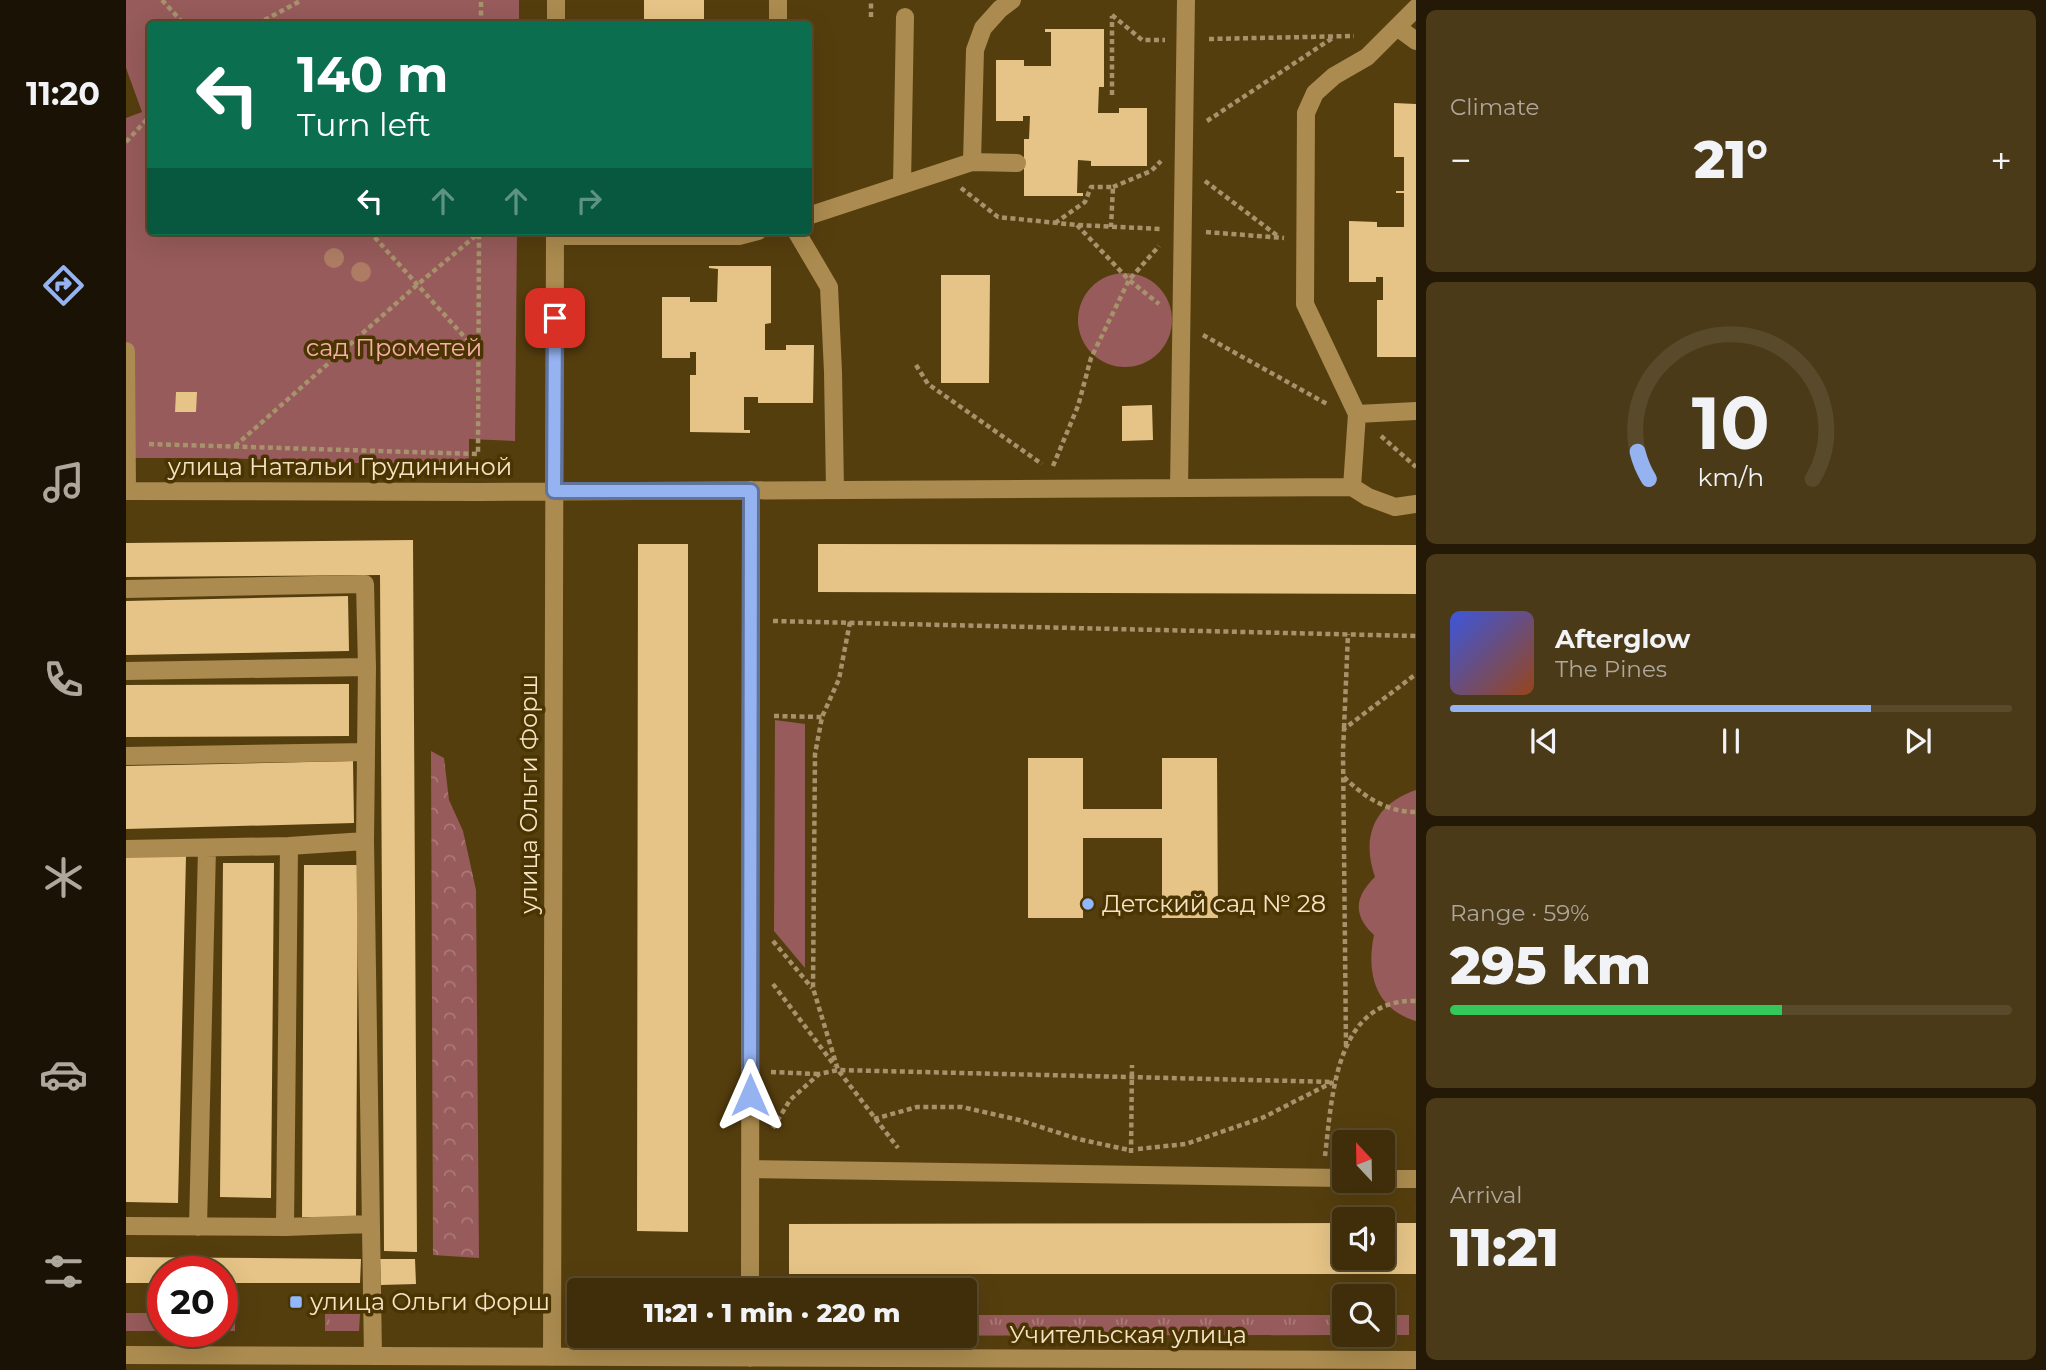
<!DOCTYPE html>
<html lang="en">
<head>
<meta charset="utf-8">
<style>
  :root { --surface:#402e0a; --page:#4b3a18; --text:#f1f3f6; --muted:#aea89c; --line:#594a2b; --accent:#95b2f1 }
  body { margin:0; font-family:Montserrat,sans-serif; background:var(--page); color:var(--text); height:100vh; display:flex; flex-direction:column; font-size:26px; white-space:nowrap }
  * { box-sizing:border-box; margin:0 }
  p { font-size:23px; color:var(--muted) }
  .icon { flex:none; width:38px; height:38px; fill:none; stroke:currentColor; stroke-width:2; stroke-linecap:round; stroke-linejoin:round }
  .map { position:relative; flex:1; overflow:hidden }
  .side { display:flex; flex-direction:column; gap:10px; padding:10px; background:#231906; width:630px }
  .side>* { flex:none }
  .banner { position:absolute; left:21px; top:21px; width:665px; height:214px; border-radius:7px; box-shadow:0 7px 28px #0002,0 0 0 2px var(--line); background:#0b6e4f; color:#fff; overflow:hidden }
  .needle { width:46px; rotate:338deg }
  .controls { position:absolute; left:1206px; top:1130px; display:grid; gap:14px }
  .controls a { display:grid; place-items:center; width:63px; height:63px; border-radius:7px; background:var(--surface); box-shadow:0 7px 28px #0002,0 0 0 2px var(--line); font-size:35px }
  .speed { position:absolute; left:21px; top:1256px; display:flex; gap:14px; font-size:35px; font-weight:700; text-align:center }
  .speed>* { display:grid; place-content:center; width:91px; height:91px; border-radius:50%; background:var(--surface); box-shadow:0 7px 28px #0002,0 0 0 2px var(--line); line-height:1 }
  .speed .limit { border:10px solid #d22; background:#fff; color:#111 }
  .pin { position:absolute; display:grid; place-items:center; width:60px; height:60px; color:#fff; margin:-30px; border-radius:14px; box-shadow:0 4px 10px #0006 }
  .me { position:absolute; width:77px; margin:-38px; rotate:0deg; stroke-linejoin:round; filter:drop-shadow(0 0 5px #0008) }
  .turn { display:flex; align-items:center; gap:24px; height:147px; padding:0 35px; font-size:32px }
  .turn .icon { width:91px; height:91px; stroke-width:2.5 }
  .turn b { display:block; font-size:49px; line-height:60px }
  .lanes { display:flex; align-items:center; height:66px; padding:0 35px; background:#0003; justify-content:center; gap:35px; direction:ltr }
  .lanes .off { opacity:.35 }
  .big { font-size:52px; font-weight:800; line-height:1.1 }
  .side .tile { flex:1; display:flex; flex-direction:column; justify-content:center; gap:10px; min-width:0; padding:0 24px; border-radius:10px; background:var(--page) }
  .side .dial { align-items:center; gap:0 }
  .dial svg { height:182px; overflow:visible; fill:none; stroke:var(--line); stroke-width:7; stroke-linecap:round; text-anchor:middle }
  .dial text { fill:var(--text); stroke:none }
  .song { display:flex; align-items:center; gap:21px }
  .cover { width:84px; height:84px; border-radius:10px; background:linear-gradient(135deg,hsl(230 70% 55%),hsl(20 70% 35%)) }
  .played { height:7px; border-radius:4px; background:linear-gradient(90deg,var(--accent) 75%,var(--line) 75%) }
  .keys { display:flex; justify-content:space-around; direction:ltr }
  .heat { display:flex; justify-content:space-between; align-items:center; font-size:38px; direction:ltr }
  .charge { height:10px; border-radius:5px; background:linear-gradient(90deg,#34c759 59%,var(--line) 0) }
  .trip { position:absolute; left:441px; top:1278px; width:410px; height:70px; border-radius:7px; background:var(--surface); box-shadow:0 7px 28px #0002,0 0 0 2px var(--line); font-weight:800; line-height:70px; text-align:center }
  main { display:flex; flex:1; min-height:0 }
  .tabs { display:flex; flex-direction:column; width:126px; justify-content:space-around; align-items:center; background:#1a1204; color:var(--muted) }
  .tabs .icon { width:49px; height:49px }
  .tabs .current { color:var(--accent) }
  .tabs b { font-size:32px; color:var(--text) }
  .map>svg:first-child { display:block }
</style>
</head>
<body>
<main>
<nav class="tabs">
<b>11:20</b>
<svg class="icon current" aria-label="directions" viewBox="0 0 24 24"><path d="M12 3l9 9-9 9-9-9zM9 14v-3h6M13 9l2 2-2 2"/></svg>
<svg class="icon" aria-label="music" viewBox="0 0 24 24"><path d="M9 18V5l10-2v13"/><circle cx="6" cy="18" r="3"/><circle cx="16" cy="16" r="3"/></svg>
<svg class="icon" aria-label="phone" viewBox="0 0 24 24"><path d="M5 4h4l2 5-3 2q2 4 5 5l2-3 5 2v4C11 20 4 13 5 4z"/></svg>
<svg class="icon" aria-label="climate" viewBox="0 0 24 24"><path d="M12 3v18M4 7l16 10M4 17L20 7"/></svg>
<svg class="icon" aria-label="car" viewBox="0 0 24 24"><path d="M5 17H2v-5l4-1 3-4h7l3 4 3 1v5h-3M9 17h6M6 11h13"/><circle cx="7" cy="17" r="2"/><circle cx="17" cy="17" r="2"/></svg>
<svg class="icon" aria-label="filters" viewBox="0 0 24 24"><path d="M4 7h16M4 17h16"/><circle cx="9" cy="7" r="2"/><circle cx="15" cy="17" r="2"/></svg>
</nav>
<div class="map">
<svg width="1290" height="1370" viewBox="0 0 1290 1370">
  <defs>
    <pattern id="grass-tufts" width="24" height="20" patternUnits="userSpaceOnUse" patternTransform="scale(1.75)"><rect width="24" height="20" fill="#965b5a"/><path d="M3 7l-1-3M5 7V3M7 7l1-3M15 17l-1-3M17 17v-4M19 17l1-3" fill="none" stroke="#aa7a78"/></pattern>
    <pattern id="forest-crowns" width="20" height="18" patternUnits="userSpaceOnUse" patternTransform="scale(1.75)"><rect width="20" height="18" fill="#965b5a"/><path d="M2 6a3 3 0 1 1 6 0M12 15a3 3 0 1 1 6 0" fill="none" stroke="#aa7a78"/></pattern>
  </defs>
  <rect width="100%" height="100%" fill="#553e0e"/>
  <path fill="url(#grass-tufts)" d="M0,1313h37v18h-37z
    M96,1313h13v18h-13z
    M199,1314h35l-1,17h-34z
    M838,1315h380v20l-577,1 197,-1z
    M1256,1315h27v20h-26z"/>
  <path fill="url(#forest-crowns)" d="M305,751l13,7 5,42 14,31 13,59 3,368 -46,-3z"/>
  <path fill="#965b5a" d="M0,0h393v24h-369v207h367l-2,210 -46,-2v28l-250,-9h-93v-340l16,-6 -16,-44z
    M952 320a47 47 0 1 1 94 0a47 47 0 1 1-94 0Z
    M649,720l30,4v244l-31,-37z
    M1290,790v231c-41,-12 -50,-48 -42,-86 -21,-19 -20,-38 1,-58 -14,-40 -1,-73 41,-87z"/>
  <path fill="#e6c487" d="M518,0h60v24h-60z
    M919,29h59v58h-5l-1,26h21v-5h28v58h-56v-5l-13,-1 -1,33h6v3h-59v-57h5l1,-23h-7v5h-27v-61h28v6h27v-34h-6z
    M1268,103l22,1v253h-39v-57h6v-23h-7v5h-27v-61l28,1v5h27v-34h-8v-2h8v-34h-10z
    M583,266h62v57l-6,1v26h21v-5h28l-1,58h-55v-6h-14v33h6v3l-60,-1v-57h6v-23h-6v6h-28v-61h28v5h27l1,-33 -9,-1z
    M815,275h49l-1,108h-48z
    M50,392h21l-1,20h-21z
    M1026,405l1,35 -31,1v-35z
    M287,540l4,712 -33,-1 -4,-676 -254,2v-34z
    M512,544h50v688l-51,-1z
    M692,544l598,1v49l-598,-2z
    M222,596l1,55 -223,4v-54z
    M223,684v52l-223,1v-52z
    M902,758h55v51h79v-51h55l1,160h-56v-80h-79v80h-55z
    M227,761l1,62 -228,6v-63z
    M0,854l60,2 -8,347 -52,-1z
    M97,863h51l-3,335 -51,-1z
    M178,865h54l-2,352h-54z
    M1218,1223v35h38v-35h34v51h-627v-50z
    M0,1257l235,2 -1,24h-138v-11h-59v11h-37z
    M254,1259h35l1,25 -35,1z"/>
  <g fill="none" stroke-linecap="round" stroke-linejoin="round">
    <path stroke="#a7926c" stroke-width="4.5" stroke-dasharray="5 3.5" stroke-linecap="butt" d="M36,0l22,24
      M986,15l30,25h23
      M745,17v-17
      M131,24l45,-24
      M355,24v-24
      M1083,39l145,-3
      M986,95v-79
      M1081,121l127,-84
      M0,142l24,-26
      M1079,181l74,56
      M987,187l38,-16 10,-10
      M835,188l37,29 79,8 85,4
      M929,223l30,-21 6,-15h22l-2,40
      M951,225l52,55 30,24
      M243,231l109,121
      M1080,232l78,6
      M1077,335l124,69
      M790,365l12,19 114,80
      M1255,436l35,31
      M23,444l329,10 1,-223
      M109,446l182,-161 62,-52
      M927,466l25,-60 13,-48 38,-78 30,-34
      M647,621l643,15
      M724,622l-11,57 -17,38 -7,37 -2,234 25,82 60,78
      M648,716l48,1
      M1218,728l4,-94
      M1218,777c20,20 43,35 72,35
      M647,941l39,47
      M647,984l62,82
      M1220,1046l-3,-295 1,-22 72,-55
      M645,1072l47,2
      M748,1119l43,-12h45l57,13 59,19 51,11
      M647,1128l17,-28 29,-26 19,-4 496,12
      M1012,1149l48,-5 76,-26 71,-36
      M1005,1153l1,-88
      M1199,1156c7,-58 10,-158 91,-155"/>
    <path stroke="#ab8b4f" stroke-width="18" d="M430,24v-24
      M652,24v-24
      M1271,27l19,-19
      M846,162l45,1
      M776,185l3,-168
      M682,216l164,-54 3,-112 8,-22 17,-19 12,-9
      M670,231l33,56 4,85 2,117
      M429,236h184l19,-5
      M0,351l1,140
      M1231,414l59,-3
      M1226,487l5,-73 -52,-110 1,-191 9,-20 19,-17 33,-19 30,-30 19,14
      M1053,488l7,-488
      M0,491l352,1 874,-5 16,10 27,10 21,-3
      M0,589l239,-5 2,83 -2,174 8,515
      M0,671l241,-4
      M0,756l240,-4
      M0,849l163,-3 76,-5
      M624,1169l594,9
      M1256,1179h34
      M0,1226l159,1 85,-3
      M72,1227l9,-379
      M159,1227l4,-381
      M624,1290l1,-800
      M0,1355l1290,5
      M426,1357l3,-1126
      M624,1358v-23"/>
  </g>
  <g fill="#ae7c64">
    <circle cx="208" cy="258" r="10"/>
    <circle cx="235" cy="272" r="10"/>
  </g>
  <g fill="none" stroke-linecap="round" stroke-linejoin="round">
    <defs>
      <path id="route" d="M429,318l-1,173h197l-1,604"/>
    </defs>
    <use href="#route" stroke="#61749d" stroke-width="18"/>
    <use href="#route" stroke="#95b2f1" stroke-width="12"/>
  </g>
  <g fill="#91b8fd" stroke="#4a3401" stroke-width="2.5">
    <circle cx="962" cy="904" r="7"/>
    <rect x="163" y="1295" width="14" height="14" rx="3.5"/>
  </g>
  <g text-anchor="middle" stroke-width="7" stroke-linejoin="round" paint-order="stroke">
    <g font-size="24" fill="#f7aeab" stroke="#4a3401">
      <text x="268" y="356">сад Прометей</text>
    </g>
    <g font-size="24" fill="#f5e3c6" stroke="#4a3401">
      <text x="214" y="475">улица Натальи Грудининой</text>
      <text transform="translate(403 794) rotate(-90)" y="8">улица Ольги Форш</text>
      <text x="1002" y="1343">Учительская улица</text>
    </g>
    <g font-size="24" fill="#f5e3c6" stroke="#4a3401" text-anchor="start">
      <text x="976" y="912">Детский сад № 28</text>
      <text x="184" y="1310">улица Ольги Форш</text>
    </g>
  </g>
</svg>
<div class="controls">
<a><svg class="needle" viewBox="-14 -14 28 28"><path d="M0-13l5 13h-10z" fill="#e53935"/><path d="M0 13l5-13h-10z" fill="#aea89c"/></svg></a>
<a><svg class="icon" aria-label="sound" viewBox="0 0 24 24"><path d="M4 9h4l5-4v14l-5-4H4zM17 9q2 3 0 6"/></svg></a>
<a><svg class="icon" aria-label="search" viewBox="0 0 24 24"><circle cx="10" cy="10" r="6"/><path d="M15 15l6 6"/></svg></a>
</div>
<div class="speed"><div class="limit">20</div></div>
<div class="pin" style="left:429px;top:318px;background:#d93025"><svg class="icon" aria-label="arrive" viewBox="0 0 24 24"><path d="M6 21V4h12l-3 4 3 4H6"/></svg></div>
<svg class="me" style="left:624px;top:1095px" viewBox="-20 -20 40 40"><path d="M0-17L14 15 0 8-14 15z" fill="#95b2f1" stroke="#fff" stroke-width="4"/></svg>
<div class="trip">11:21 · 1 min · 220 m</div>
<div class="banner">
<div class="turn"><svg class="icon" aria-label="left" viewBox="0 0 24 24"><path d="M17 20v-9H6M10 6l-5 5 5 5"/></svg><div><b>140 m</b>Turn left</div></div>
<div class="lanes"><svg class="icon" aria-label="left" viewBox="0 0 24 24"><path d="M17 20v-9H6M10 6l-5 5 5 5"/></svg><svg class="icon off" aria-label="ahead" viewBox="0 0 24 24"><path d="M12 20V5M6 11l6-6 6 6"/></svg><svg class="icon off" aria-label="ahead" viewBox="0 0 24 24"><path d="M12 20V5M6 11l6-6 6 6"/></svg><svg class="icon off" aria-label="right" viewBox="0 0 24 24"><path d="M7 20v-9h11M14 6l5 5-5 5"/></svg></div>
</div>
</div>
<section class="side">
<div class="tile"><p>Climate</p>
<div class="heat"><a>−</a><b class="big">21°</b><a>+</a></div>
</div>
<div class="tile dial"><svg viewBox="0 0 100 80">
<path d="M14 69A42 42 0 1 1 86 69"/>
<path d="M14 69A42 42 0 0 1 9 57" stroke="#95b2f1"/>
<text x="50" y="56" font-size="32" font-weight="700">10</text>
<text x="50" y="72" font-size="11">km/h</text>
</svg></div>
<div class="tile">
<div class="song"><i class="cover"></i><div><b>Afterglow</b><p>The Pines</p></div></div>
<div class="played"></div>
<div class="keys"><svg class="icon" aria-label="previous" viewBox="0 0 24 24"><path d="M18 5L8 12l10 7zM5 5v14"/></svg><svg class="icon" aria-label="pause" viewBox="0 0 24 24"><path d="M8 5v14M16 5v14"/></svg><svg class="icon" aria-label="next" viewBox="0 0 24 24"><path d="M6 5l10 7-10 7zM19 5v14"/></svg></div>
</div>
<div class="tile"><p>Range · 59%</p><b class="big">295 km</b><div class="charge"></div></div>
<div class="tile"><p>Arrival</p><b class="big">11:21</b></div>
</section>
</main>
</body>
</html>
